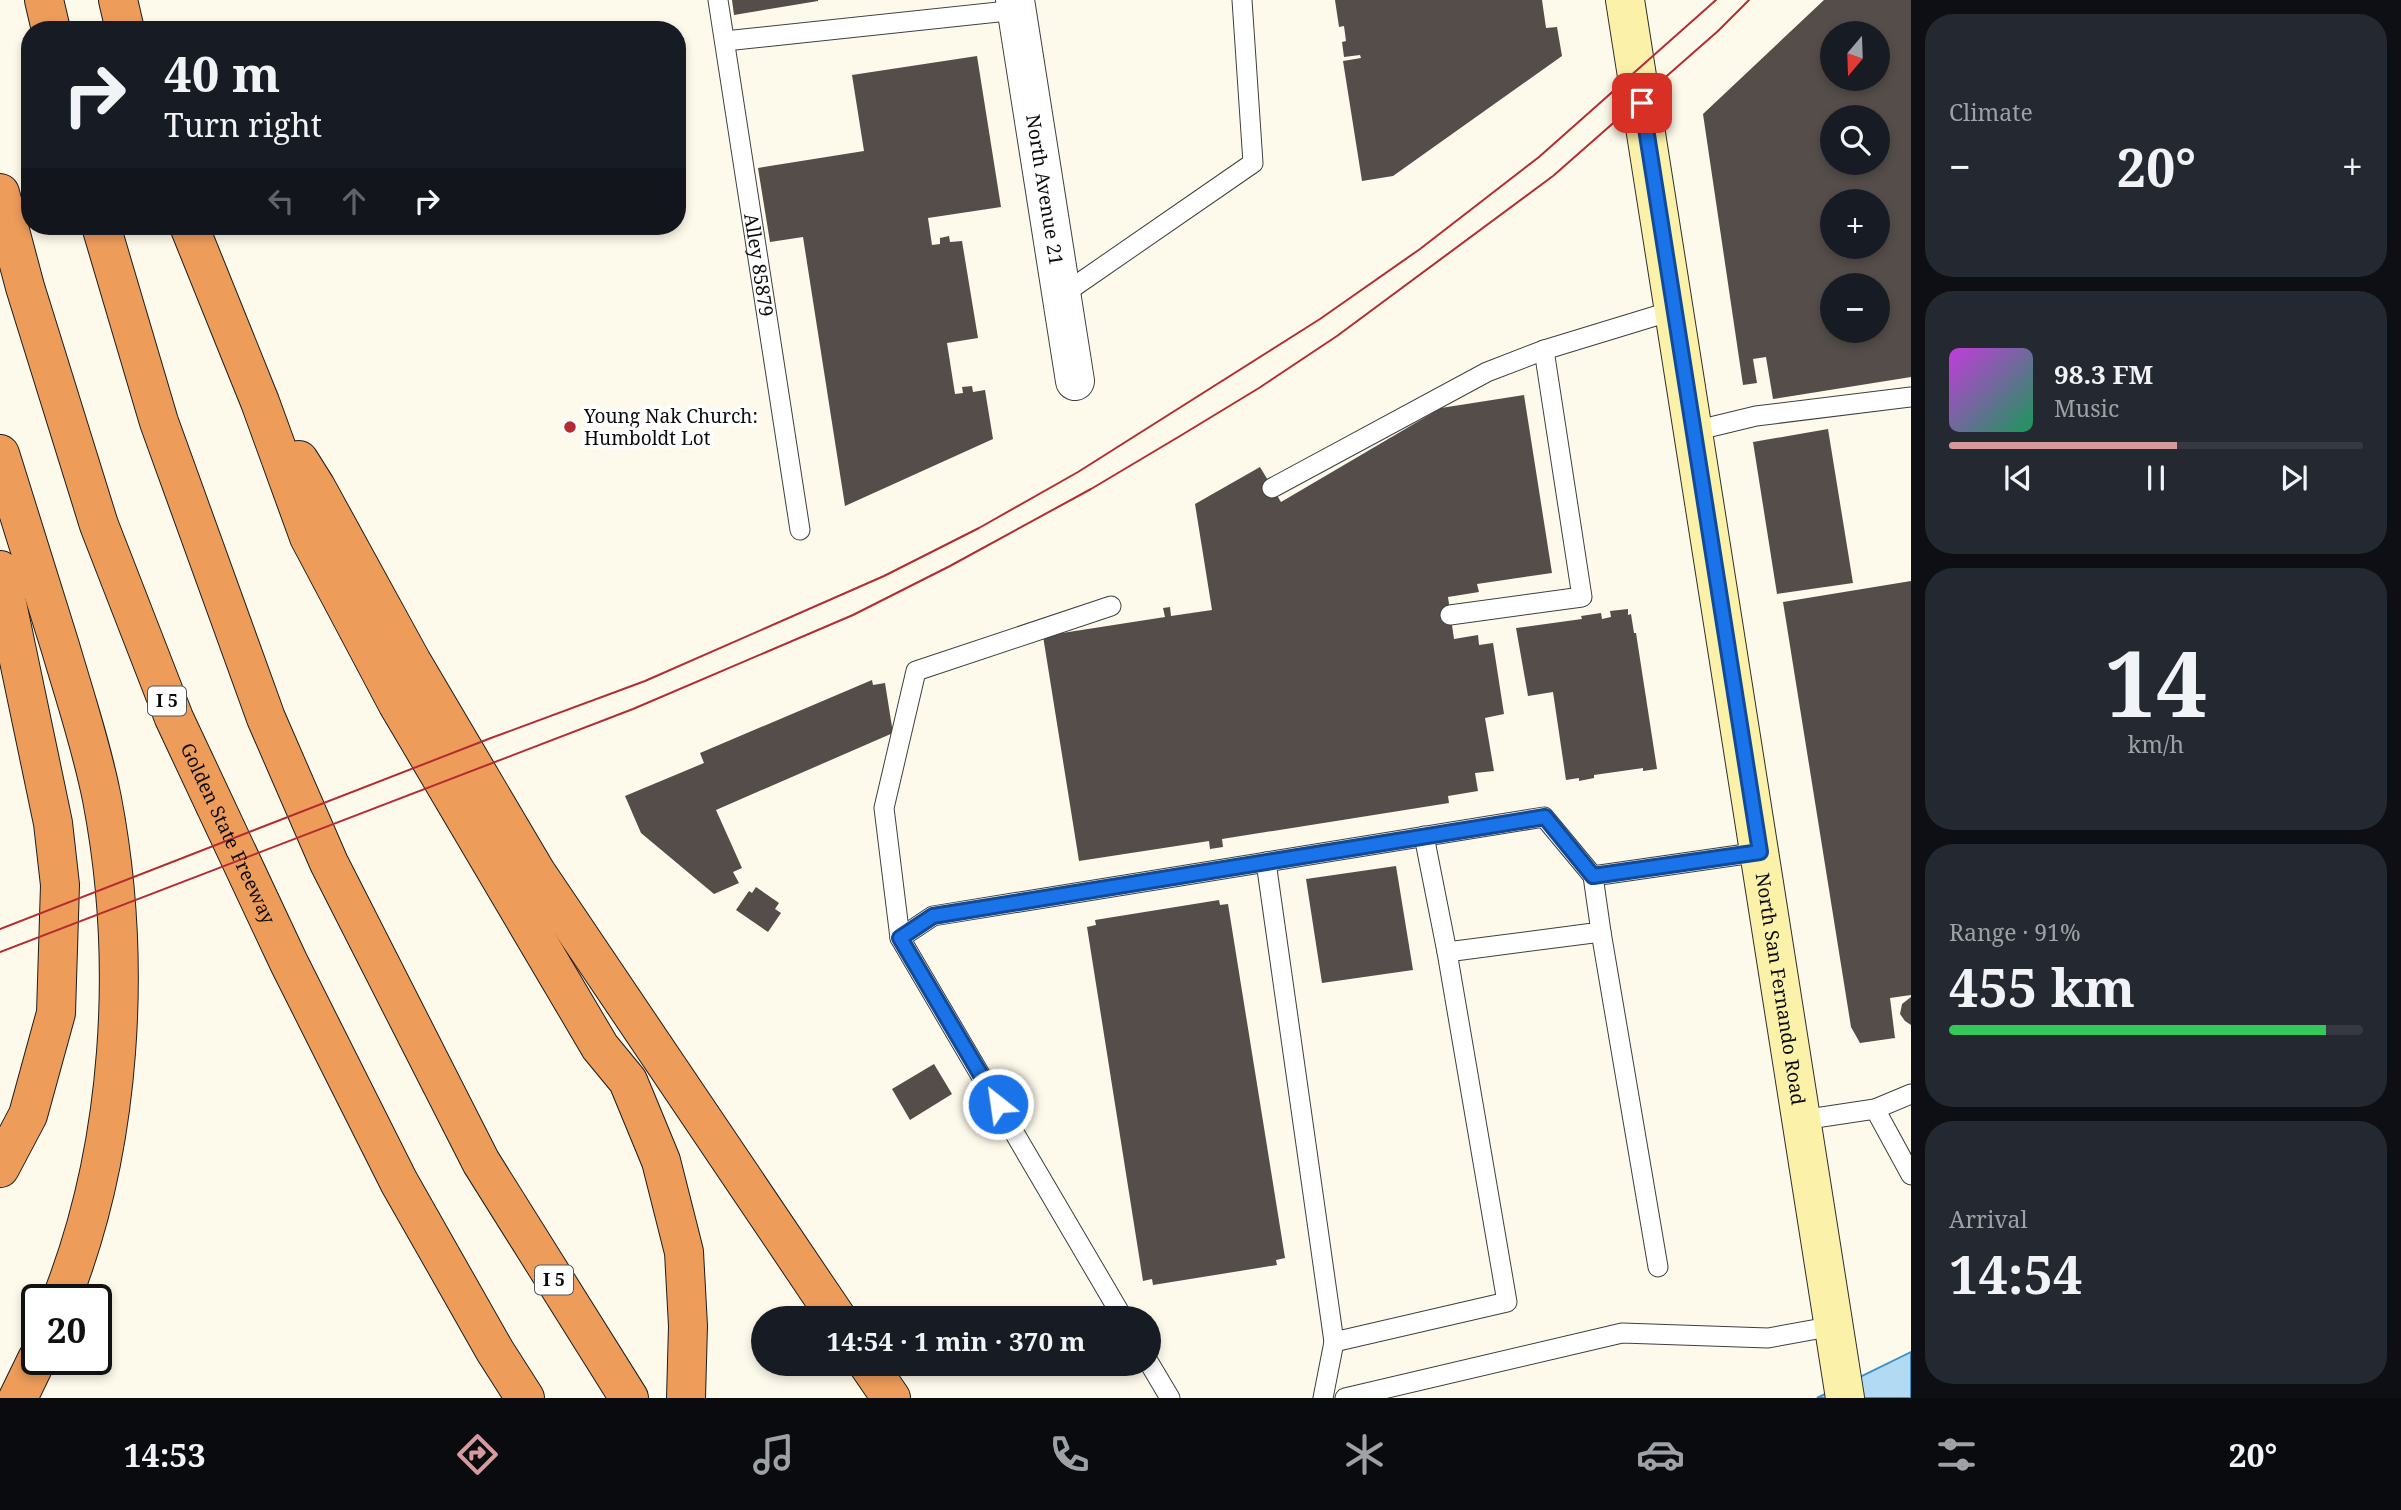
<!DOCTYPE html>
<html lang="en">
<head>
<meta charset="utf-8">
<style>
  :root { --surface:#171b24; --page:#242831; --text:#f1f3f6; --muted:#9ea1a6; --line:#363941; --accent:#d6999e }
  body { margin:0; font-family:"Noto Serif",serif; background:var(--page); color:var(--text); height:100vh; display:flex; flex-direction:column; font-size:26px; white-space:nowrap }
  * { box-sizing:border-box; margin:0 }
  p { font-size:23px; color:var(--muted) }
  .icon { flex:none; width:38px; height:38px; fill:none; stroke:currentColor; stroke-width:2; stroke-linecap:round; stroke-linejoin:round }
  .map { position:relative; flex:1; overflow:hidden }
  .side { display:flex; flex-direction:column; gap:14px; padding:14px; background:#0d0f14; width:490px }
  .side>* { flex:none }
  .banner { position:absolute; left:21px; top:21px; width:665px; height:214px; border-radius:28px; box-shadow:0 4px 10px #0003; background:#171b24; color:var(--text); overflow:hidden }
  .needle { width:46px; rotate:199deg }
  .controls { position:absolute; left:1820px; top:21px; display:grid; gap:14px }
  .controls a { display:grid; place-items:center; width:70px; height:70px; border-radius:50%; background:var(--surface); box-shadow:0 4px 10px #0003; font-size:35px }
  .speed { position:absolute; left:21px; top:1284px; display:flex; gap:14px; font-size:35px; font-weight:700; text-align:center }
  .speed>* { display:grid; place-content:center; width:91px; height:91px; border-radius:50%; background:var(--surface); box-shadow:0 4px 10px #0003; line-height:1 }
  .speed .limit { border:4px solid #111; border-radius:10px; background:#fff; color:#111 }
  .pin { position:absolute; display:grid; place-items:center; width:60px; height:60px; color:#fff; margin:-30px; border-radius:14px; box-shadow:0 4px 10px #0006 }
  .me { position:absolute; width:77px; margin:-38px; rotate:330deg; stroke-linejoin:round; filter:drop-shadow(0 0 5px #0008) }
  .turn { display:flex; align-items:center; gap:24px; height:147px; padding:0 28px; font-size:32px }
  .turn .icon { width:91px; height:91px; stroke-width:2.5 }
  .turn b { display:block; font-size:49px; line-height:60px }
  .lanes { display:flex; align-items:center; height:66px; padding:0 28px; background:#0003; justify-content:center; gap:35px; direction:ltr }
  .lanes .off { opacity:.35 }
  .big { font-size:52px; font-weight:700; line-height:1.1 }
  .side .card { flex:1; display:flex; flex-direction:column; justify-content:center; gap:10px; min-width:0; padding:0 24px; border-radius:28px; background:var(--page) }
  .side .dial { align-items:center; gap:0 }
  .dial b { font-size:91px; line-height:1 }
  .song { display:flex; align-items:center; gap:21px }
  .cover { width:84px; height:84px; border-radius:10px; background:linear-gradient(135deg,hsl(290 70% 55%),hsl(150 70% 35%)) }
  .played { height:7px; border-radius:4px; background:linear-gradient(90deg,var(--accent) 55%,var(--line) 55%) }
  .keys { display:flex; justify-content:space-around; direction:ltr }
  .heat { display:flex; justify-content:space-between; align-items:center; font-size:38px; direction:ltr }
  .charge { height:10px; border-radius:5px; background:linear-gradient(90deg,#34c759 91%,var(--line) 0) }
  .trip { position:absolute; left:751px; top:1306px; width:410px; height:70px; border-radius:35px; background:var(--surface); box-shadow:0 4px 10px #0003; font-weight:700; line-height:70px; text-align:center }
  .tab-bar { display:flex; height:112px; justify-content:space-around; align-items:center; background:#090b0e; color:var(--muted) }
  .tab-bar .icon { width:49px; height:49px }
  .tab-bar .on { color:var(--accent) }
  .tab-bar b { font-size:32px; color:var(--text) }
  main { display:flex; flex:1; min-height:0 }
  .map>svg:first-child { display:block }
</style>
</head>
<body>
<main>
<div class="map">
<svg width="1911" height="1398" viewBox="0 0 1911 1398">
  <rect width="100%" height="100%" fill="#fefaeb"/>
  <path fill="#b2dbf3" stroke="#3d91c6" stroke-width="2" d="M1911,1352v46h-94z"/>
  <path fill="#544d49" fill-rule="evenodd" d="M732,0h86v1l-84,14z
    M1335,0h207l4,28 11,-1 5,29 -169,120 -31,5 -19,-120 18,-3 -1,-3 -16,2 -2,-15 4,-1 -2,-15 -5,1z
    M1824,0h87v377l-138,22 -7,-42 -13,2 4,24 -14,2 -40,-271zM1832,33h46v46h-46zM1832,117h46v46h-46zM1832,201h46v46h-46zM1832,285h46v46h-46z
    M977,56l24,151 -73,11 4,27 8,-1v-6l9,-2 1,6 12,-1 16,97 -31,5 8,51 8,-1 -1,-6 10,-1 1,6 12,-2 8,49 -148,67 -42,-269 -33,5 -12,-74 106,-17 -12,-76z
    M1524,395l28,178 -75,11 2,8 -31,5 6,42 24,-4 1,10 14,-2 11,71 -19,4 9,53 -19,2 3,18 -30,5 1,7 -227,36 1,8 -13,2 -1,-8 -130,20 -36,-225 122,-19 -2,-9 7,-1 1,9 41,-6 -17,-106 65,-37 21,35 160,-94z
    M1828,429l25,154 -76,11 -24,-152z
    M1911,581v414l-21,3 5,40 -35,5 -9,-16 -68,-425z
    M1628,609v6l3,-1 3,19h2l21,136 -14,2v-3l-49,7v3l-15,3v-3l-13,2 -13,-88 -25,4 -12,-68 66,-9 -1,-3 20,-3 1,6 9,-2 -1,-6z
    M872,680l1,5 12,-2 8,50 -177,77 26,58 -9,4 6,11 -25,11 -73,-61 -16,-37 79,-33 -4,-10z
    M1396,866l17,104 -91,13 -16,-104z
    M756,887l23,16 -4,6 6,4 -13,19 -32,-22 13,-19 3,2z
    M1219,900l1,5 8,-1 57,354 -9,2 1,5 -124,20 -1,-6 -9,2 -56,-354 9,-2 -1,-5z
    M1911,997v28l-6,-4 -5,-7 2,-10z
    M934,1064l18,30 -42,26 -18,-31z"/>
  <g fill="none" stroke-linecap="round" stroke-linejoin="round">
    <defs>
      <g id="lane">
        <path id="s1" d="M718,0l82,530"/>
        <path d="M725,41l292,-31"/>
        <path d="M1062,295l191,-132 -11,-163"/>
        <path d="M1694,431l62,-15 155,-19"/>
        <path d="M1272,488l215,-116 57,-22 131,-40"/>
        <path d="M1450,615l132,-18 -38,-247"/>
        <path d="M1424,836l23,116"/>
        <path d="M1266,862l68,480"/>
        <path d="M1593,876l167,-24"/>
        <path d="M1601,932l57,335"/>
        <path d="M900,938l-16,-130 32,-137 195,-65"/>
        <path d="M1875,1109l36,66"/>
        <path d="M1802,1120l73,-11 36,-15"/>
        <path d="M1123,1318l-223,-380 33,-22 611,-99 49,59 8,56 -154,20 60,350 -173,40 -11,56"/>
        <path d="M1148,1361l22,37"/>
        <path d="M1345,1398l277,-65 146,5 66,-12"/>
      </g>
      <g id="street">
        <path id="s2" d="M1015,0l60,381"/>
      </g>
      <g id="secondary">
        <path id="s3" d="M1625,0l220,1398"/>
      </g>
      <g id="highway">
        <path d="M44,0l7,30"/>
        <path d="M118,0l7,30"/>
        <path id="s4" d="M0,193l25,94 74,238 75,193 115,245 110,219 96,169 30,47"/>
        <path d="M101,226l58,196 107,296 63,145 152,299 148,236"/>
        <path d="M189,226l71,176 49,135 88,166 203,344 28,34 33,80 23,91 4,74 -2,72"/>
        <path d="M0,454c20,64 40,128 60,192 15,51 32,102 42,153 31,162 20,347 -41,501"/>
        <path d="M299,460l17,27 96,175 124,210 301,446"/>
        <path d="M0,570l53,253 7,62 -4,128 -28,102 -28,53"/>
        <path d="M867,1363l24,35"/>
        <path d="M18,1398l19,-39"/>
      </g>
    </defs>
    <use href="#lane" stroke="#3f3f3f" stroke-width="21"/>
    <use href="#street" stroke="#3f3f3f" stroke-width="40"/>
    <use href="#secondary" stroke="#2e2e2e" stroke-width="40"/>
    <use href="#highway" stroke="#1d1d1d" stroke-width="40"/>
    <use href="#lane" stroke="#fff" stroke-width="19"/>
    <use href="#street" stroke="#fff" stroke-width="38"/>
    <use href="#secondary" stroke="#fbf1a9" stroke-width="38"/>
    <use href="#highway" stroke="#ed9c5a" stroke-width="38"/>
    <path stroke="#b42b33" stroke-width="2" d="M0,929l491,-191 154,-57 239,-105 95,-48 99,-56 242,-153 100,-70 119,-92 177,-157
      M0,952l633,-243 220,-94 97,-49 141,-77 89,-53 79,-48 78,-52 216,-160 165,-145 31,-31"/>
  </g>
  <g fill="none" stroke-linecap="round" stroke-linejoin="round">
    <defs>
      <path id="route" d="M998,1104l-98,-166 33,-22 612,-99 48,59 167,-24 -118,-749"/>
    </defs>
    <use href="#route" stroke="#114b97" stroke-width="18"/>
    <use href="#route" stroke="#1a73e8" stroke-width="12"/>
  </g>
  <circle fill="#b42b33" stroke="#fff" stroke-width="2.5" cx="570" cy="427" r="7"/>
  <g text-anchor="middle" stroke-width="7" stroke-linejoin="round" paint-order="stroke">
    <g fill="#fff" stroke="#555" stroke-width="2">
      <rect x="148" y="686.5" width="38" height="29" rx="5"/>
      <rect x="535" y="1265.5" width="38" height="29" rx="5"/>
    </g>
    <g font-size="18" font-weight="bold" fill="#0c0c0c">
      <text x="167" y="707">I 5</text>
      <text x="554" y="1286">I 5</text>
    </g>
    <g font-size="19" fill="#0c0c0c" stroke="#fff">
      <text dy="7" stroke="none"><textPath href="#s2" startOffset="192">North Avenue 21</textPath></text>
      <text dy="7" stroke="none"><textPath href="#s1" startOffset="268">Alley 85879</textPath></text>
      <text dy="7" stroke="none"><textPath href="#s4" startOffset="681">Golden State Freeway</textPath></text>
      <text dy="7" stroke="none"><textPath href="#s3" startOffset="1001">North San Fernando Road</textPath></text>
    </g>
    <g font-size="19" fill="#0c0c0c" stroke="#fff" text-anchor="start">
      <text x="584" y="423">Young Nak Church:<tspan x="584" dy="22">Humboldt Lot</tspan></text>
    </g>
  </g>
</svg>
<div class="controls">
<a><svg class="needle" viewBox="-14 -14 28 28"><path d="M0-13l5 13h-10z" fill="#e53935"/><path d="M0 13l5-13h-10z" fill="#9ea1a6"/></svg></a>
<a><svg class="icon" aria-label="search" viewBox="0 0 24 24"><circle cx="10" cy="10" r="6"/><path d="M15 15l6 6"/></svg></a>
<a>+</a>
<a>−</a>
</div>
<div class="speed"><div class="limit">20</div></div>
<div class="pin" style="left:1642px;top:103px;background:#d93025"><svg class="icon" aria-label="arrive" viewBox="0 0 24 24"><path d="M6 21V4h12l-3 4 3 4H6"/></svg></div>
<svg class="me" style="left:998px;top:1104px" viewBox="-20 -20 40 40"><circle r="17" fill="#1a73e8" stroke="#fff" stroke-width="3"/><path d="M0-11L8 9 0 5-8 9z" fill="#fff"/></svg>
<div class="trip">14:54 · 1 min · 370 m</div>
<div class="banner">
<div class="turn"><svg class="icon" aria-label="right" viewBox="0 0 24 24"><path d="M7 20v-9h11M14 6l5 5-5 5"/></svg><div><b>40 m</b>Turn right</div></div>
<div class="lanes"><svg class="icon off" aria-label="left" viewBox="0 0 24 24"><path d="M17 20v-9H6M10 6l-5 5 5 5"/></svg><svg class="icon off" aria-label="ahead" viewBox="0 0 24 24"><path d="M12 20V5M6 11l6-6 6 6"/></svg><svg class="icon" aria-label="right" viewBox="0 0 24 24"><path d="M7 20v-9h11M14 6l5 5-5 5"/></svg></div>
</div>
</div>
<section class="side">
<div class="card"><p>Climate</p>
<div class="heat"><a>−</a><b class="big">20°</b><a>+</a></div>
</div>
<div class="card">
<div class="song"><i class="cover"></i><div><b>98.3 FM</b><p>Music</p></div></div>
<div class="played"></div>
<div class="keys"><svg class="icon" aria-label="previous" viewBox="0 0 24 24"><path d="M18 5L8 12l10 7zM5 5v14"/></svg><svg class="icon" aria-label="pause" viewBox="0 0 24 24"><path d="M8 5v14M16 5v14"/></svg><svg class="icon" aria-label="next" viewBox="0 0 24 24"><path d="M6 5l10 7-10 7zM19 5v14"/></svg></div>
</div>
<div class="card dial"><b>14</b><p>km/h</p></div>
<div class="card"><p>Range · 91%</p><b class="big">455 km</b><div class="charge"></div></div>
<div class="card"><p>Arrival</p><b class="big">14:54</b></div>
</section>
</main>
<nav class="tab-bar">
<b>14:53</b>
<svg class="icon on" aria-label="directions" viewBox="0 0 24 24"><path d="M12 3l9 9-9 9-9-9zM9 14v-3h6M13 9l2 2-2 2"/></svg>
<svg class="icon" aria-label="music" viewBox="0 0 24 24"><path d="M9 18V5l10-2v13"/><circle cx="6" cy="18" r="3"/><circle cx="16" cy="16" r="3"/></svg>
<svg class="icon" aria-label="phone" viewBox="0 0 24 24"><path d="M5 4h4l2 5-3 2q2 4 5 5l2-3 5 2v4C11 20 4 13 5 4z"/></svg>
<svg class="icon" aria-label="climate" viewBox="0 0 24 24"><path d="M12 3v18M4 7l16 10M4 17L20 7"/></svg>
<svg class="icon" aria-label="car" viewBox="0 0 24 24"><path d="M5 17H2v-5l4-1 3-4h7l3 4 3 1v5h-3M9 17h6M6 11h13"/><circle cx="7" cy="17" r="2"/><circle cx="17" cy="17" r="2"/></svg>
<svg class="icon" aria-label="filters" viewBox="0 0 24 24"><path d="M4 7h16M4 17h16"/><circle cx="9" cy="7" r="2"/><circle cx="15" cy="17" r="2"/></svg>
<b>20°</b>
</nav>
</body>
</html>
